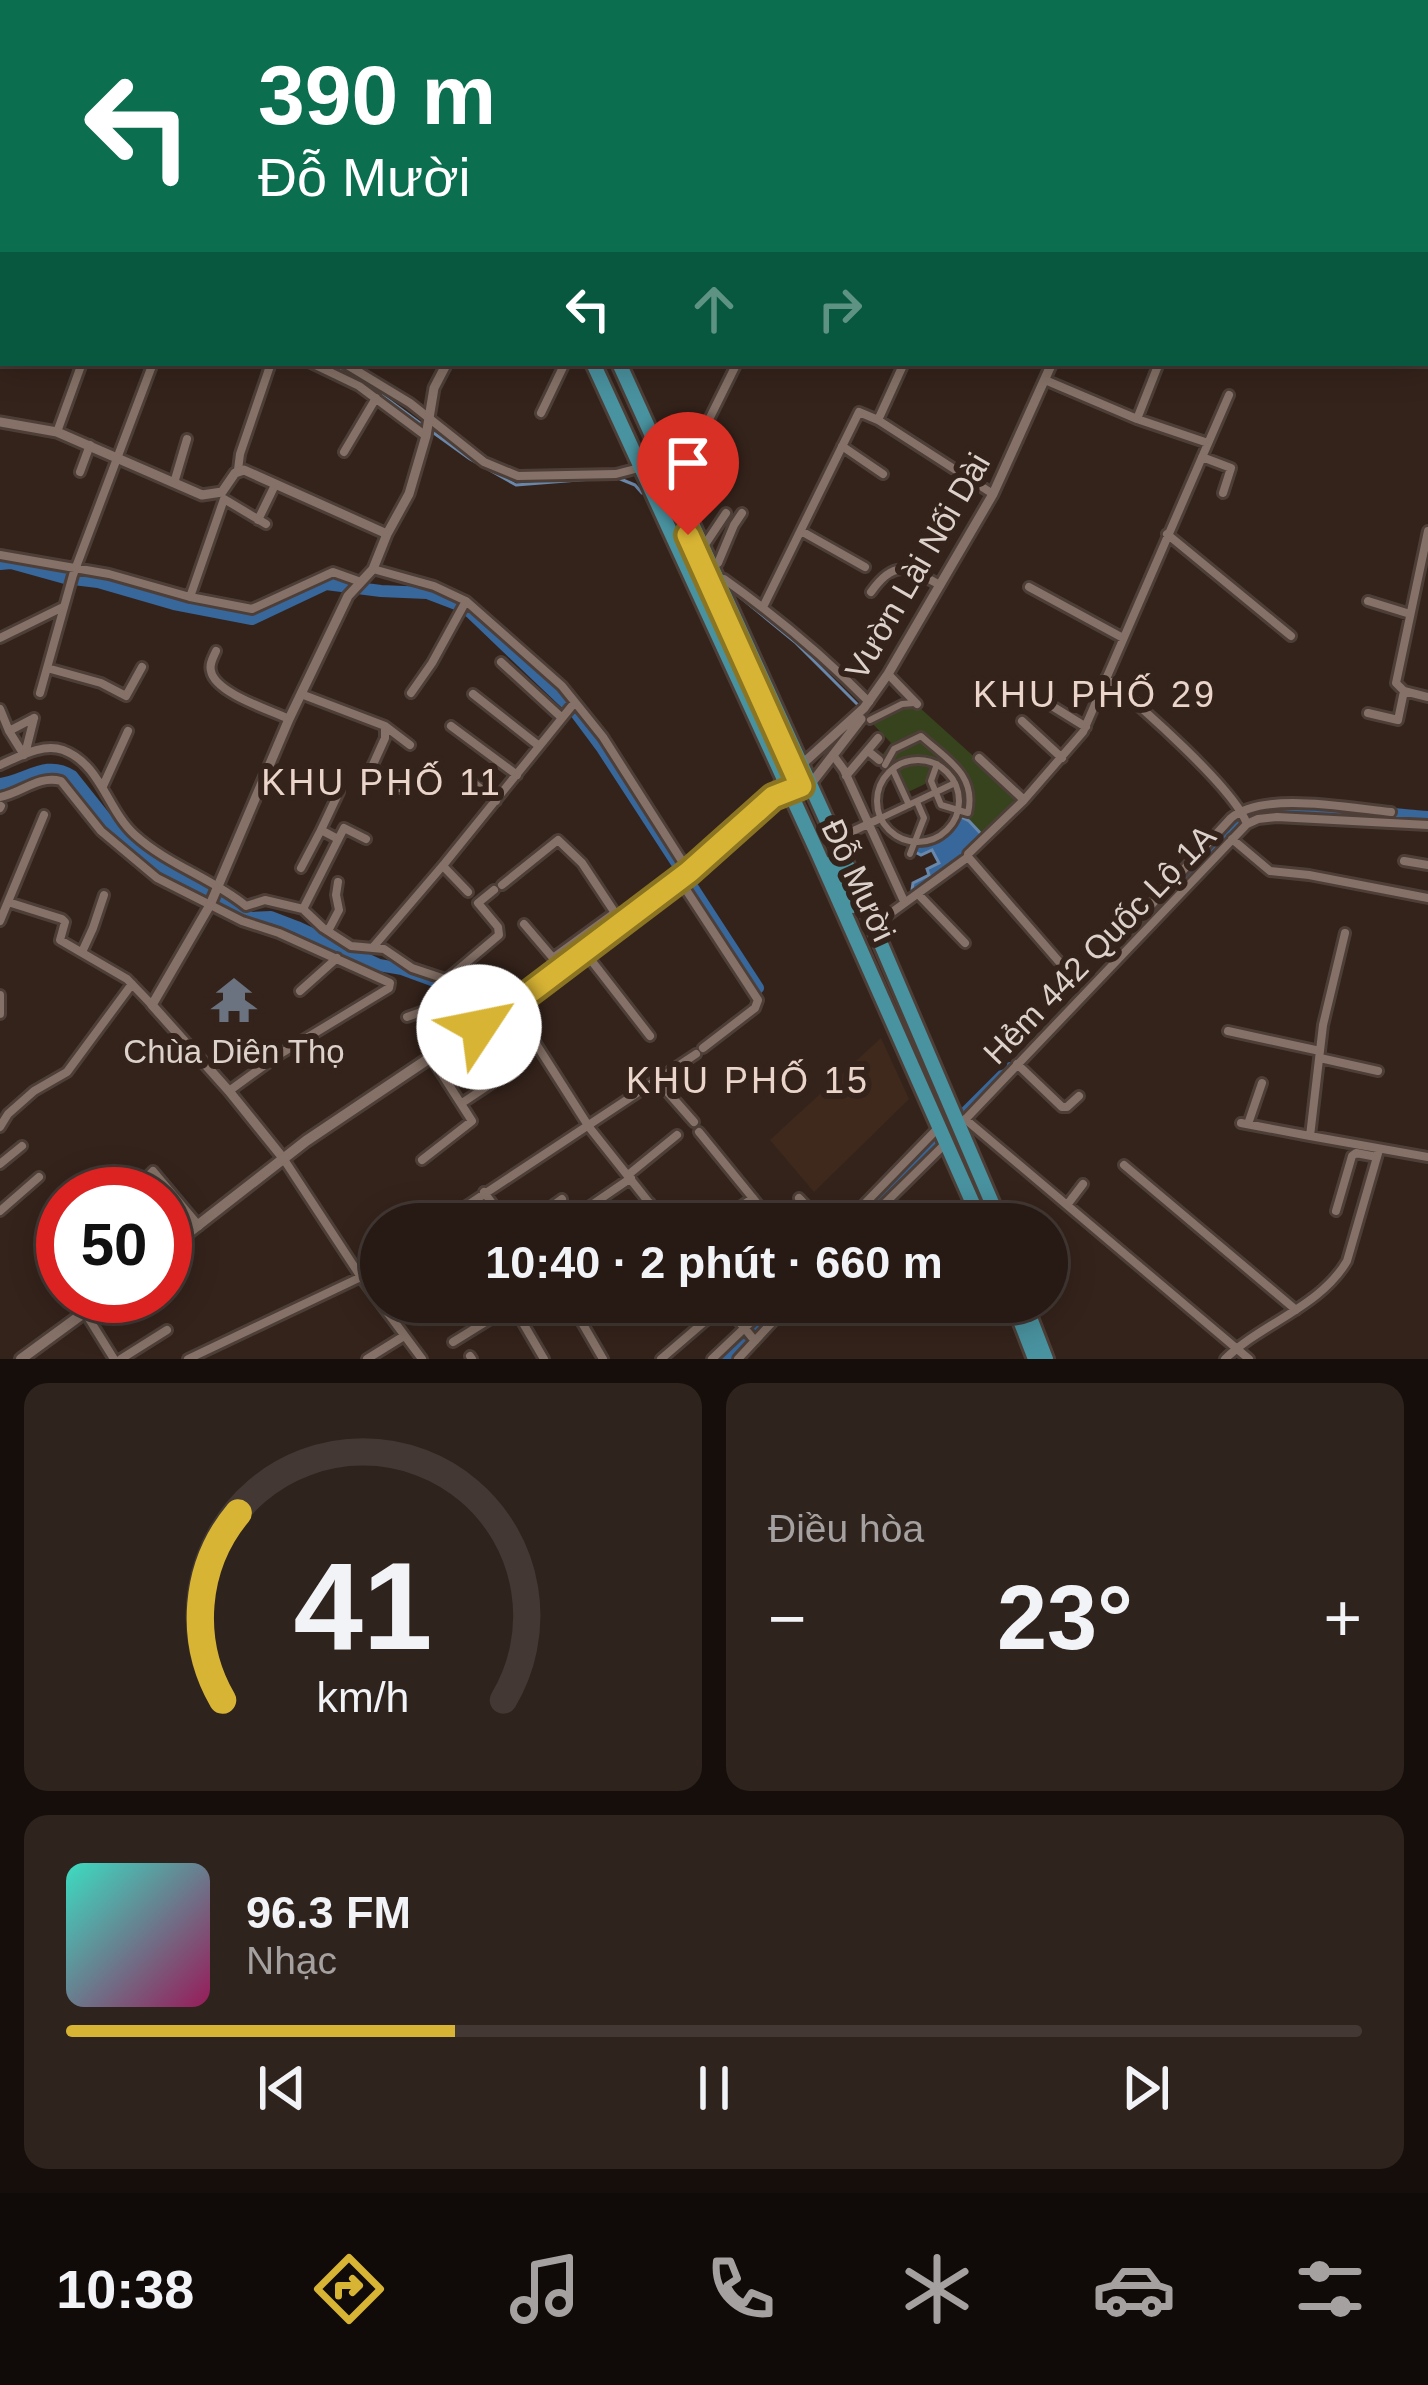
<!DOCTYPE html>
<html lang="vi">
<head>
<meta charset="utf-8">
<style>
  :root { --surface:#271a14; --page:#2f231d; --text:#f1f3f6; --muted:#a4a1a0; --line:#433834; --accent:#d8b434 }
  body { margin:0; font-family:Helvetica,sans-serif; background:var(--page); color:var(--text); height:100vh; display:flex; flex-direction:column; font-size:45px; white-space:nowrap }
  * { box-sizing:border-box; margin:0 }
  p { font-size:39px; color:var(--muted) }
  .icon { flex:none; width:66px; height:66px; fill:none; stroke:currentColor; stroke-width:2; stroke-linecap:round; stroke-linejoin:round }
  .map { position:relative; height:1359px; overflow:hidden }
  .sheet { display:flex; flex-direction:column; gap:24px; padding:24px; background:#150e0b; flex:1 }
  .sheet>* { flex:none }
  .hud { position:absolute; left:0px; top:0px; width:1428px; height:366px; box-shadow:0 6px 30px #0003,0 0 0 3px var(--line); background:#0b6e4f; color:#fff; overflow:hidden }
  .speed { position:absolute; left:36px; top:1167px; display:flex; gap:24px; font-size:60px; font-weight:700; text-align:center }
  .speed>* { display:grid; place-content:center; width:156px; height:156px; border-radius:50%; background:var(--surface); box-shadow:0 6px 30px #0003,0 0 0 3px var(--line); line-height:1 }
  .speed .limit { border:18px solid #d22; background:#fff; color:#111 }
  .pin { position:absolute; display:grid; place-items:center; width:102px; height:102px; color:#fff; margin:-123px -51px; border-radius:50% 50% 50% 0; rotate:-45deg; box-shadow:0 0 12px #0007 }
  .pin .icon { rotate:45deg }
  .me { position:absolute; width:132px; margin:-66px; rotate:56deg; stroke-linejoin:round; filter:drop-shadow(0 0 9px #0008) }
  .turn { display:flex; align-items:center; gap:42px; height:252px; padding:0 60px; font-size:54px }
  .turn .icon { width:156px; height:156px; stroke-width:2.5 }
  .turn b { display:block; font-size:84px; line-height:102px }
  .lanes { display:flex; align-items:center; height:114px; padding:0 60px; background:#0003; justify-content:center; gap:60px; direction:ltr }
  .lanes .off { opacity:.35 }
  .big { font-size:90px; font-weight:700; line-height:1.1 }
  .sheet .card { flex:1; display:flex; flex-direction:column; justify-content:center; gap:18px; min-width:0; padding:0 42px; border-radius:24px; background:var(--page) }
  .sheet .dial { align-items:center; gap:0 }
  .dial svg { height:312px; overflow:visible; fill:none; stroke:var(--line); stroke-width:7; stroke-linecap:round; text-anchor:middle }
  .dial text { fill:var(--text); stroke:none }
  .song { display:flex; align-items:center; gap:36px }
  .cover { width:144px; height:144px; border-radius:18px; background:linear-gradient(135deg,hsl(170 70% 55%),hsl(330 70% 35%)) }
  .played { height:12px; border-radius:6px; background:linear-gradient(90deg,var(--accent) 30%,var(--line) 30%) }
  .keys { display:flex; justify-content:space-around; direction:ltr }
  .heat { display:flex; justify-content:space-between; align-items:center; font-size:66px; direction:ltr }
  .sheet .tiles { flex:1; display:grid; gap:24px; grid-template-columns:1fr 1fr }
  .card:last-child { grid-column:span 2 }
  .trip { position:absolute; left:360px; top:1203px; width:708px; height:120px; border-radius:60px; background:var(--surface); box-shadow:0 6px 30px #0003,0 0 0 3px var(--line); font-weight:700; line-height:120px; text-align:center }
  .tabs { display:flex; height:192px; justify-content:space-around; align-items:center; background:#100a08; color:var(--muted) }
  .tabs .icon { width:84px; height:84px }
  .tabs .active { color:var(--accent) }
  .tabs b { font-size:54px; color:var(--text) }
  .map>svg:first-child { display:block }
</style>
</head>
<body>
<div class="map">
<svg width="1428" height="1359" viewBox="0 0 1428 1359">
  <rect width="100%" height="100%" fill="#34231b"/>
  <path fill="#3f291d" d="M881,1038l28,61 -95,93 -44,-52z"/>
  <path fill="#36431d" d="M907,704l12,3 103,93 -38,37 -22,-20 1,-15 6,3 -3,-27 -17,-18 -2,6 -9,-6 -1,4h-4l-8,20 -19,9 -14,-24 -12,-11 11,-15 -20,-21z"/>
  <path fill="#38679c" stroke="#6987aa" stroke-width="3" d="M957,815l12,6 15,16 -21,22 -52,38 2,-14 16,-8 -2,-6 12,-6 -7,-13 -11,5 -6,-3 4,-10c19,-3 28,-10 38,-27z"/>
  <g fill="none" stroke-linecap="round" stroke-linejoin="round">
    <path stroke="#6987aa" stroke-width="3" d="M0,203l3,2
      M328,363l51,30 45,33
      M431,431l39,28 46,26 88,-7
      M613,476l22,9 7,8
      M729,588l66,54 64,64"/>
    <path stroke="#38679c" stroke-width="12" d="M0,136l3,-1
      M1425,355l3,2
      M0,564l11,-1 54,15 33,4 76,22 78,15 74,-35 55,7 46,2 34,13 9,6 106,101 26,35 156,240
      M0,784c26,-3 46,-25 72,-8l47,59 37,31 95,52 20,-1 26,10 82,38 23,4 98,36
      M1164,906c19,-21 72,-86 93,-96 21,-9 141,5 171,7
      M963,1115l47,-47
      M855,1224l81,-82
      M726,1359l54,-57"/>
    <defs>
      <path id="pedestrian" d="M870,720l32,-16 12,-1
        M877 801a41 41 0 1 1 82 0a41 41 0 1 1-82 0Z
        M885,765l9,-16 27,-13c25,23 56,38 47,77l-27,-8 -10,-24 6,-17
        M893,770l16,35
        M881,818l74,-35
        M910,854l14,-36 -7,-16"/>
      <path id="minor" d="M144,0v3
        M519,0l12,3
        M635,0v3
        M849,0v3
        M985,0l4,3
        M1012,0l5,3
        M1164,0l9,3
        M1323,0l5,3
        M97,3v-3
        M180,3v-3
        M215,3l1,-3
        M307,3l10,-3
        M452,3l22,-3
        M566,3l11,-3
        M708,3v-3
        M815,3v-3
        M875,3v-3
        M934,3v-3
        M999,3l2,-3
        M1241,3l2,-3
        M1425,54l3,1
        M0,56l3,-1
        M0,87l3,-1
        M0,214l3,1
        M1425,236l3,2
        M1425,249l3,1
        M0,280l3,-9
        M0,303l3,1
        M311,363l48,23 67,50
        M344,363l66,40 74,59 34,14 98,-2 23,-6
        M1045,380l92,39 71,24
        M541,413l24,-50
        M1137,419l22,-56
        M878,420l26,-57
        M57,432l25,-69
        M842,446l41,28
        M344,452l32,-54
        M1202,457l29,11 -8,25
        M238,470l2,-16 31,-91
        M80,472l10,-27
        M174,483l13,-44
        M671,496l66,-133
        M224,499l42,25
        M258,520l17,-35
        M801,531l64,36
        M1167,534l124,102
        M704,546l22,-33
        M0,555l109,19 81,23 34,-98
        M713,565l5,-2 16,-38 8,-12
        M373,569l61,17 32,15 96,85 41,51 86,135
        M718,579h6c52,37 100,77 145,123
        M1029,587l94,51
        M871,592c24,-34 37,-24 69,-7
        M190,597l62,12 81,-37 28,10
        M1368,601l42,13
        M763,607l96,-195 19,8 115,74
        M0,638l63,-31
        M216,651c-3,7 -7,13 -5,20 4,22 59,39 78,48
        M501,662l60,55
        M47,668l54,15 25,13 16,-29
        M888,674l29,30
        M1106,678c33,27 128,110 141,146
        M1404,691l24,6
        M40,693l33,-118 80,-212
        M411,693l21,-30 34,-62
        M301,694l84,32 25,19
        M473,694l66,52
        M1052,706l34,21
        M0,709l9,22 15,24
        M1368,713l30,7 6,-29 -8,-8 32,-152
        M1022,721l40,37
        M451,726l66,49
        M9,731l25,-13
        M868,751l11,9
        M25,754l9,-36
        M833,755l11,15 59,129
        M979,758l45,42
        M0,765c19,-8 42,-22 63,-15 38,14 44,60 72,85 33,30 77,43 111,71l19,-6 38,9 20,19 28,18 33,3 28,19 78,26 22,12 77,121 77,97
        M372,767l27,21
        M371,769l14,-31v-10
        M846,776l32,-38
        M467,778l29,23
        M103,786l25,-55
        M0,797c22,-4 38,-22 61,-16l40,50 56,47 85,43 37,12 111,50 -1,5 -109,66 -51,37
        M0,808l1,-2
        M338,839l-17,-9 18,-38
        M1232,839l38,32 39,4 119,23
        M834,840l47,-22
        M968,857l107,123
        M1404,861l24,4
        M443,866l25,26
        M301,868l20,-38
        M679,879l79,121 -3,8 -52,40
        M502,885l56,-45 24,23 39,59
        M919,895l46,48
        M8,902l54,17 3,3 -5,18 67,39 25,26
        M303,909l41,-81 22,11
        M0,921l44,-106
        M524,924l29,34 63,-46
        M873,926l95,-69v-3l56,-54 59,-68 146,-337
        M328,931l11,-21 -3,-15 2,-13
        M1345,933l-22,92 -13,111 118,21
        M1121,938l110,-120c33,-27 118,-10 160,-6
        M374,946l71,-83 130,-161
        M584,951l66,85
        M82,952l11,-24 11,-33
        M447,979l52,-44 -1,-8 -20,-24 16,-13
        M300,991l37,-33
        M0,995v19
        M407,1017l14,-5 25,35
        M1228,1031l92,20
        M1320,1058l58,13
        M1017,1064l45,43h5l12,-11
        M657,1080l37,42
        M462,1103l51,-34
        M965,1119l284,240
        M1241,1123l69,13
        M1248,1124l14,-41
        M960,1125l287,-301 11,-5 19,-2 151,8
        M0,1127l8,-13 26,-23 33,-19 65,-88
        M699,1132l75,92
        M283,1158l78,119 61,82
        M422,1160l50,-39 -41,-64
        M0,1164l22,-18
        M1124,1165l172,145
        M628,1175l49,-40
        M484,1192l23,32
        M131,1194l22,-23 46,55
        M799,1198l25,26
        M1067,1205l16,-21
        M0,1211l39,-34
        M1336,1211l16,-55 4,-3 21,4
        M577,1215l54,-37
        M439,1224l257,-170
        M527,1224l35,-25
        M623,1224l27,-21
        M716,1224l37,-26
        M845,1224l94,-97
        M864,1224l82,-81
        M570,1302l33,57
        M724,1303l31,38
        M513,1306l31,53
        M86,1314l28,45
        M453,1342l65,-40
        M470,1356l2,3
        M121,1359l46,-29
        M188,1359l173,-82 20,-13
        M367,1359l37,-23
        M661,1359l64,-55
        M712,1359l60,-57
        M738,1359l53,-57
        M1225,1359c37,-36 95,-52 122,-98l32,-111"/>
      <path id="tertiary" d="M1123,3l1,-3
        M0,422l57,10 145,63 20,-3 13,-19 9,-3 143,64
        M800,766l64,-58 24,-34 105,-180 59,-131
        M801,786l9,-1 51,-66
        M283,1158l-54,-67 -77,-86 58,-100 79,-186 59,-123 25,-27 14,-35 22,-40 17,-58 8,-48 13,-25"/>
      <path id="secondary" d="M165,1251l141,-110 140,-94 66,-41 177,-134 84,-75 9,-18 11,-9
        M21,1359l86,-63"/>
      <path id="trunk" d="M428,0l1,3
        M445,0l1,3
        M593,363l223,486 166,375
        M619,363l235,518 147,343
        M834,860l20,46
        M1013,1302l22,57
        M1024,1302l22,57"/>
    </defs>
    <use href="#pedestrian" stroke="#4d3f38" stroke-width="12"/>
    <use href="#minor" stroke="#4d3f38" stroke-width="14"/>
    <use href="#tertiary" stroke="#4d3f38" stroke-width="15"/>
    <use href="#secondary" stroke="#4d3f38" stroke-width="16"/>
    <use href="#trunk" stroke="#4d3f38" stroke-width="20"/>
    <use href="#pedestrian" stroke="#857167" stroke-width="6"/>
    <use href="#minor" stroke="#857167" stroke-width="8"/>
    <use href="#tertiary" stroke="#857167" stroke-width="9"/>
    <use href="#secondary" stroke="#857167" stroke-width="10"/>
    <use href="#trunk" stroke="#49929f" stroke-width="14"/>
  </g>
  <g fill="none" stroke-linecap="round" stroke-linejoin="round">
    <defs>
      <path id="route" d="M479,1027l33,-21 177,-134 84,-75 28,-11 -113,-251"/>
    </defs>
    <use href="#route" stroke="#8c7522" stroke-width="30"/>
    <use href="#route" stroke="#d8b434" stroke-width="21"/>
  </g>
  <defs>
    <symbol id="temple-bare" viewBox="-9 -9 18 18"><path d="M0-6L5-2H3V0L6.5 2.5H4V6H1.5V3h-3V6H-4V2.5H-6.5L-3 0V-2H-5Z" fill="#6b7280" stroke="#34231b" stroke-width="2.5" paint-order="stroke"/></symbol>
  </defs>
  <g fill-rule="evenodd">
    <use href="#temple-bare" x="201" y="967" width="66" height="66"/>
  </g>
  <g text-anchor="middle" stroke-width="12" stroke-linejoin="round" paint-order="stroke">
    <g font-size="33" fill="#dcd1cb" stroke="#34231b">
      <text transform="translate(917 566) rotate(-60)" y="12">Vườn Lài Nối Dài</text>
      <text transform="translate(859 880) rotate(65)" y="12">Đỗ Mười</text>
      <text transform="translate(1099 944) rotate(-46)" y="12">Hẻm 442 Quốc Lộ 1A</text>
    </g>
    <g font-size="33" fill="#dcd1cb" stroke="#34231b">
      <text x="234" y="1063">Chùa Diên Thọ</text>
    </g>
    <g font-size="36" letter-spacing="3" fill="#ebd4c9" stroke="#34231b">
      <text x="1095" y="707">KHU PHỐ 29</text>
      <text x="382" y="795">KHU PHỐ 11</text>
      <text x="748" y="1093">KHU PHỐ 15</text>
    </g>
  </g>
</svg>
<div class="speed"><div class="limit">50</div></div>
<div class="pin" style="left:688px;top:535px;background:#d93025"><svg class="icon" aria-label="arrive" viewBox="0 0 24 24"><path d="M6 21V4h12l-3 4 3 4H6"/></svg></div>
<svg class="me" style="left:479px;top:1027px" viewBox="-20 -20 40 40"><circle r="19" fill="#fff"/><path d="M0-13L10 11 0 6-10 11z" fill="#d8b434"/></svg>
<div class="trip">10:40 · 2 phút · 660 m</div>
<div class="hud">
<div class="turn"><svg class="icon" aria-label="left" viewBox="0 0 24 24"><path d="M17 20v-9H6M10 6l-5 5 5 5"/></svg><div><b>390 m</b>Đỗ Mười</div></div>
<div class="lanes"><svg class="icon" aria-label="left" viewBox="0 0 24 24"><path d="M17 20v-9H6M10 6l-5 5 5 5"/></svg><svg class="icon off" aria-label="ahead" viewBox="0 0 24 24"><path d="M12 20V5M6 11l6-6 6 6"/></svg><svg class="icon off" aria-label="right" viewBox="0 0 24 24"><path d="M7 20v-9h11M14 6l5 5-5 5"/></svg></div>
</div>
</div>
<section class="sheet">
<div class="tiles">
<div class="card dial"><svg viewBox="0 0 100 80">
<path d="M14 69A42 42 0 1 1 86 69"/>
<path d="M14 69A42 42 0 0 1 18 21" stroke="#d8b434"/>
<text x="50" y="56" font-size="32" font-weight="700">41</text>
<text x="50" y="72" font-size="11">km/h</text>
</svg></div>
<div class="card"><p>Điều hòa</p>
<div class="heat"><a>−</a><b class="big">23°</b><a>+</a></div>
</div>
<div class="card">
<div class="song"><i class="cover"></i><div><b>96.3 FM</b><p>Nhạc</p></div></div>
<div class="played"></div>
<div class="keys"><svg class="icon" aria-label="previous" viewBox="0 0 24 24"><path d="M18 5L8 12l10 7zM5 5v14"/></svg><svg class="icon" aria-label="pause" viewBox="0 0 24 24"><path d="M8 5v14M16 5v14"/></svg><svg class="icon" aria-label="next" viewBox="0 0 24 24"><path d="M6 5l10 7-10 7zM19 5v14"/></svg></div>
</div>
</div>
</section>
<nav class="tabs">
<b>10:38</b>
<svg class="icon active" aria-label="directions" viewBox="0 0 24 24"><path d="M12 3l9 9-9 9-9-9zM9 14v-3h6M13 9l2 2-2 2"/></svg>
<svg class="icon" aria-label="music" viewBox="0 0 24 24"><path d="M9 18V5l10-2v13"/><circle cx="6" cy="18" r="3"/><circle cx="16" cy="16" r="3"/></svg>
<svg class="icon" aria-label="phone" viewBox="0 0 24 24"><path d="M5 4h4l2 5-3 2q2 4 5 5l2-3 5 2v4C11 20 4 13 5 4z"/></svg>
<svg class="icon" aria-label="climate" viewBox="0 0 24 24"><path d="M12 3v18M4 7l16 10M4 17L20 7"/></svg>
<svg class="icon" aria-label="car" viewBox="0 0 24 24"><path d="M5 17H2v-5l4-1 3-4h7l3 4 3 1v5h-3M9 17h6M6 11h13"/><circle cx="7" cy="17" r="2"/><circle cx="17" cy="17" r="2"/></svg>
<svg class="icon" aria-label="filters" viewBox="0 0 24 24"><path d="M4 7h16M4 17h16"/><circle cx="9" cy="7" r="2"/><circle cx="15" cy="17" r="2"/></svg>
</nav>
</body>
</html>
